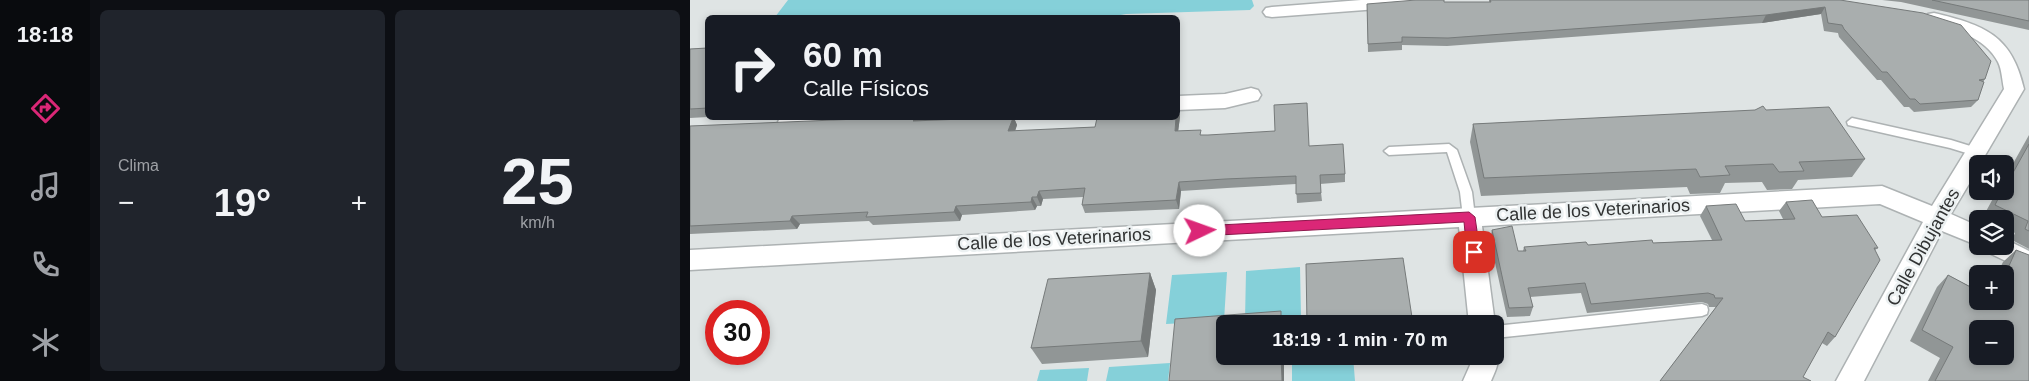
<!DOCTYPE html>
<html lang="es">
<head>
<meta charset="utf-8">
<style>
  :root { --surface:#171b24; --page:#20242c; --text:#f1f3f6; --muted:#9ea1a6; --accent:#db2777 }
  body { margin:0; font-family:Arial,sans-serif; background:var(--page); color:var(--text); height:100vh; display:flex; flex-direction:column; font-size:19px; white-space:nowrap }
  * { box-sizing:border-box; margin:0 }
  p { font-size:16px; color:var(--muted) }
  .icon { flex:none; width:28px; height:28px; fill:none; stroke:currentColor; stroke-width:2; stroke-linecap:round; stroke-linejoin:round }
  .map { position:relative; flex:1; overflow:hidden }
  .panel { display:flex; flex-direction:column; gap:10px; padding:10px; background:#0d0f14; width:600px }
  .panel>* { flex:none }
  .banner { position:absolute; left:15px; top:15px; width:475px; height:105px; border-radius:8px; box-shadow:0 2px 8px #0003; background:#171b24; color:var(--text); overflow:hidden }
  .fabs { position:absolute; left:1279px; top:155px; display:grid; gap:10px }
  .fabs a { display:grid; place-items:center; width:45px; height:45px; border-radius:8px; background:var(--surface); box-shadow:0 2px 8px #0003; font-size:25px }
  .speed { position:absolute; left:15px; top:300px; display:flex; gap:10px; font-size:25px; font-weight:700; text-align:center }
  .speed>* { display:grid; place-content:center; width:65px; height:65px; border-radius:50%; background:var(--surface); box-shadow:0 2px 8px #0003; line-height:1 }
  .speed .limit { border:8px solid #d22; background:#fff; color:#111 }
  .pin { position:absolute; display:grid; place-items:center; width:42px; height:42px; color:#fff; margin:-21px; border-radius:10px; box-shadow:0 2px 8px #0006 }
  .me { position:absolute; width:55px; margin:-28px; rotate:87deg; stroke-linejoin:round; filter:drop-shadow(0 0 4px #0008) }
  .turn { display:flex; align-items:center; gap:18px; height:105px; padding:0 15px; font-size:22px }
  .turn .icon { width:65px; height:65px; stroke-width:2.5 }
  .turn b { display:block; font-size:35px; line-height:42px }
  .big { font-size:38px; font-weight:700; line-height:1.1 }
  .panel .card { flex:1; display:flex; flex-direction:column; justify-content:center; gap:8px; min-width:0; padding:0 18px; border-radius:8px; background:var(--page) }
  .panel .dial { align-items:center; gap:0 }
  .dial b { font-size:65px; line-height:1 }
  .heat { display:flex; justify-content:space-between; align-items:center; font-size:28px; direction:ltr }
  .panel .tiles { flex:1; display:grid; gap:10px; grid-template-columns:repeat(2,1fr) }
  .trip { position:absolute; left:526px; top:315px; width:288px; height:50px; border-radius:8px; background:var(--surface); box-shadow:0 2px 8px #0003; font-weight:700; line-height:50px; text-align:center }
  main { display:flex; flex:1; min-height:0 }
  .tabs { display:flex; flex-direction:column; width:90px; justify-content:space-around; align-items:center; background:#090b0e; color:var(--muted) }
  .tabs .icon { width:35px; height:35px }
  .tabs .active { color:var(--accent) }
  .tabs b { font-size:22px; color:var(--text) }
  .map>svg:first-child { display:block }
</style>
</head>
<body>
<main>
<nav class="tabs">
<b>18:18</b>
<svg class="icon active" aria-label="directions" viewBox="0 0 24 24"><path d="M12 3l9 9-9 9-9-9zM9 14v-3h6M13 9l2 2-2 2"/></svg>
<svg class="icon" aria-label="music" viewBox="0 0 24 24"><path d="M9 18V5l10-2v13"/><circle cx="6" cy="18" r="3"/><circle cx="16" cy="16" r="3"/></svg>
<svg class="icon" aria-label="phone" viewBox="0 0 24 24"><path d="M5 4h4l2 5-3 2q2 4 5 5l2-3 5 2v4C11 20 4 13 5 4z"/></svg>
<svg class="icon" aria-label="climate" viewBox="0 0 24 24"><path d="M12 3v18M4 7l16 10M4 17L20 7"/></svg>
</nav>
<section class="panel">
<div class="tiles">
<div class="card"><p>Clima</p>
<div class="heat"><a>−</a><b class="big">19°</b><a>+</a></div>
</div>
<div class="card dial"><b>25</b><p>km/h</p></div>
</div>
</section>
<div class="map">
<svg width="1339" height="381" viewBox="0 0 1339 381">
  <rect width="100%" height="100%" fill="#dfe4e4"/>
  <path fill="#85d0d9" d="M98,0h464l2,6 -4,4 -124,4 -21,4 -330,-1z
    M610,267l1,49 -56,4 1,-49z
    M537,272l-3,49 -58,3 6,-49z
    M663,356l2,25h-63v-24z
    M480,363l-2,18h-62l3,-14z
    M399,368l-2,13h-50l3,-11z"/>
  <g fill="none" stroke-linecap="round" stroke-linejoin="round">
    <defs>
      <path id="service" d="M1162,118l99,22 29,9 1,3 -5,4 -26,-8 -102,-23 -1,-3z
        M759,144l8,6 15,42 3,25 -2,3h-8l-2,-3 -3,-25 -13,-40 -58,3 -5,-4 5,-4z
        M1012,304l5,2 1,4 -1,4 -5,2 -207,22v-12z"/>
      <path id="minor" d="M671,0h79l-3,4 -6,1 -159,12 -6,-1 -3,-4 3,-4 6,-1z
        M1244,13c50,12 78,22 90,76l-44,75h-2v5l-27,45 27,12 1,20 -37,-15 -78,150h-28l87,-159 -43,-18 -398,22 13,98h-26l-10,-97 -769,43v-20l1192,-64 50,20 72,-117c-2,-9 -2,-19 -6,-27 -13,-25 -45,-34 -70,-40l-3,-4 3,-4z
        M561,88l7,2 3,5 -3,5 -33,8 -47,2v-14l47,-2z
        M90,118h116l-3,5 -7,2 -98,4 -7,-2 -3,-5z
        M1315,239l24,12v21l-40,-19 -4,-7h20z
        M805,349c6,12 1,20 -4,32h-28l8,-18 1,-7h23z"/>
    </defs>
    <use href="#service" stroke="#adb2b3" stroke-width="3"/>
    <use href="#minor" stroke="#adb2b3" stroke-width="3"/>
    <use href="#service" fill="#fff" fill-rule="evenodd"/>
    <use href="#minor" fill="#fff" fill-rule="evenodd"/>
  </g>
  <path fill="#919696" d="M799,0h351l145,79 -2,3 -5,18 -7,7 -57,5 -5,-5h-5l-23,-27h-4l-38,-43 -1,-4 -14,-2 -3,-17 -59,9 -315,23 -45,-1v5l-34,2 -1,-48 77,-2h45z
    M1192,0h147v30l-128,-28z
    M18,47v70l-18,1v-69l17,-1z
    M488,109l2,8 -2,14 24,4 107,11 36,28v8l-25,2 2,17 -25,2 -1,-19 -69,4 -46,3 -2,18 -94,4 -3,-8 1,-8 -40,2 -2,7h-4l-2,4 -73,5 -2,6 -87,4 -4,-4 -69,3 -3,5 -107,5v-108l238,-8 -3,3 62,-3h27l3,7 -2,6 80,-4z
    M1076,110l99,49 -13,18 -54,3 -6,9 -25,1 -5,-8 -37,1 -5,10 -30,1 -3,-7 -206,9 -11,-54 3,-18z
    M1339,135v114l-17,-9 3,-7 -10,-5v-9h-19l-3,-2 14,-26h8v-13z
    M1096,202l36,15 56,31 -3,2 -40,87 -8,9 -5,-3 -162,38 56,-74h-7l-1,-3 -6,-2 -115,11 -6,-20 -51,4 3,10 -3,9 -23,1 -17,-77 2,-10 26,21h5l1,-4 129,-4 59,-3 -12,-24 6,-10 39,15 38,-2 -4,-8z
    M1326,250l13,131h-101l12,-23 -30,-17 27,-54 11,-12 25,13 5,-4v17h27v-27h-8l6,-12z
    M460,273l6,17 -8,67 -106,7 -11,-16z"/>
  <path fill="#767a7a" d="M1135,7l-4,7 -59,9 4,-8z
    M488,109l2,8 -3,23 -2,-9 1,-13h2z
    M226,118h12l-9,12 -6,-9z
    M323,118h1l3,7 -5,15 -4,-9z
    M489,182l2,9 -2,18 -3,-9z
    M349,191l4,8 -2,7 -4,-9z
    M342,197l5,9 -2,4 -4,-8z
    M266,206l6,9 -2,6 -6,-9z
    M102,216l8,8 -3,5 -7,-8z
    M460,273l6,17 -8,67 -7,-16z
    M591,356h3v25h-2z"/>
  <path fill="#a9aeae" stroke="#767a7a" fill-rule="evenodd" d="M726,0h28v2h47l-1,-2h350l83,13 38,12 30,36 -6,18 -6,1 5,2 -6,18 -58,4 -5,-5h-5l-23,-27h-5l-38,-43 -2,-4 -14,-2 -3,-16 -59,8 -318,23 -46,-1v5l-34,2 -1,-40z
    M1242,0h97v21z
    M18,47v61l-18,1v-60l17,-1z
    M617,103l2,43 34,-2 2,30 -25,1 1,18 -25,1v-18l-71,3 -46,3 -3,18 -94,5 3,-17 -46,3 -2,6h-5l-1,5 -75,4 -2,6 -88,5 2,-5 -76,4 -2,5 -100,5v-100l192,-8h34l-3,3 74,-3h26l-5,13 87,-4 2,-9h79l-1,13 26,-1 -1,5h8l67,-4 -1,-26z
    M1073,106l3,4 63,-3 36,52 -66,3 5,9 -25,1 -6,-8 -48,2 5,9 -30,2 -4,-8 -212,9 -11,-54 282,-14z
    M1339,144v87l-4,-2 3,-8 -33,-16 7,-14h3v-4z
    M1122,200l10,17 35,-2 21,33h-4l6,12 -45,77 -7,-5 -25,45 8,4h-151l63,-83h-8l-1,-3 -6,-2 -117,11 -6,-21 -57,5 5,19 -24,1 -17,-78 20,-4 6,25h8l-2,-4 62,-5 2,3 64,-5 1,3 69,-3 -16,-34 30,-2 9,17 50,-2 -9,-17z
    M1326,250l13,5v126h-94l18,-34 -31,-17 26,-55 30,16v10h27v-26zM1288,329h27v27h-27z
    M713,258l10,66h-106l-1,-60z
    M460,273l-9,68 -110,7 17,-69z
    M591,311v13h-56v32h56l1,25h-113l6,-62z"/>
  <path fill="#db2777" stroke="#8e194d" d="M779,212l6,5 5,35 -2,4h-9l-2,-4 -3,-30 -264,14 -4,-2 -1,-3 1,-3 4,-2z"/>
  <g text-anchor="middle" stroke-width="5" stroke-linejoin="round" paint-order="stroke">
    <g font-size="18" fill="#313333" stroke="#ecf1f2">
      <text transform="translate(903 210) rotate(-3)" y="6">Calle de los Veterinarios</text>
      <text transform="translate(364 239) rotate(-3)" y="6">Calle de los Veterinarios</text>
      <text transform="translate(1233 247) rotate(-61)" y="6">Calle Dibujantes</text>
    </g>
  </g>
</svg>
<div class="fabs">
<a><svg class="icon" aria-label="sound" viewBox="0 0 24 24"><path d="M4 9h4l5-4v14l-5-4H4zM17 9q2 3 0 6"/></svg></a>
<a><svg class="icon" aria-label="layers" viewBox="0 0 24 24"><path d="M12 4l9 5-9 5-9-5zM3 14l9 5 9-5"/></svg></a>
<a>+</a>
<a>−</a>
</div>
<div class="speed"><div class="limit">30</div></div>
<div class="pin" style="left:784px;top:252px;background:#d93025"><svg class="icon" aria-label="arrive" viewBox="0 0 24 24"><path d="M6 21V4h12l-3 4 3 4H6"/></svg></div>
<svg class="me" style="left:510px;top:231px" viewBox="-20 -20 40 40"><circle r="19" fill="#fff"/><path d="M0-13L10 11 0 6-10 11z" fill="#db2777"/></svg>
<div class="trip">18:19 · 1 min · 70 m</div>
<div class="banner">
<div class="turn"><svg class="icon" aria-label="right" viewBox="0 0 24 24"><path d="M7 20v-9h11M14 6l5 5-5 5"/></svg><div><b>60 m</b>Calle Físicos</div></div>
</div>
</div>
</main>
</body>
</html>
